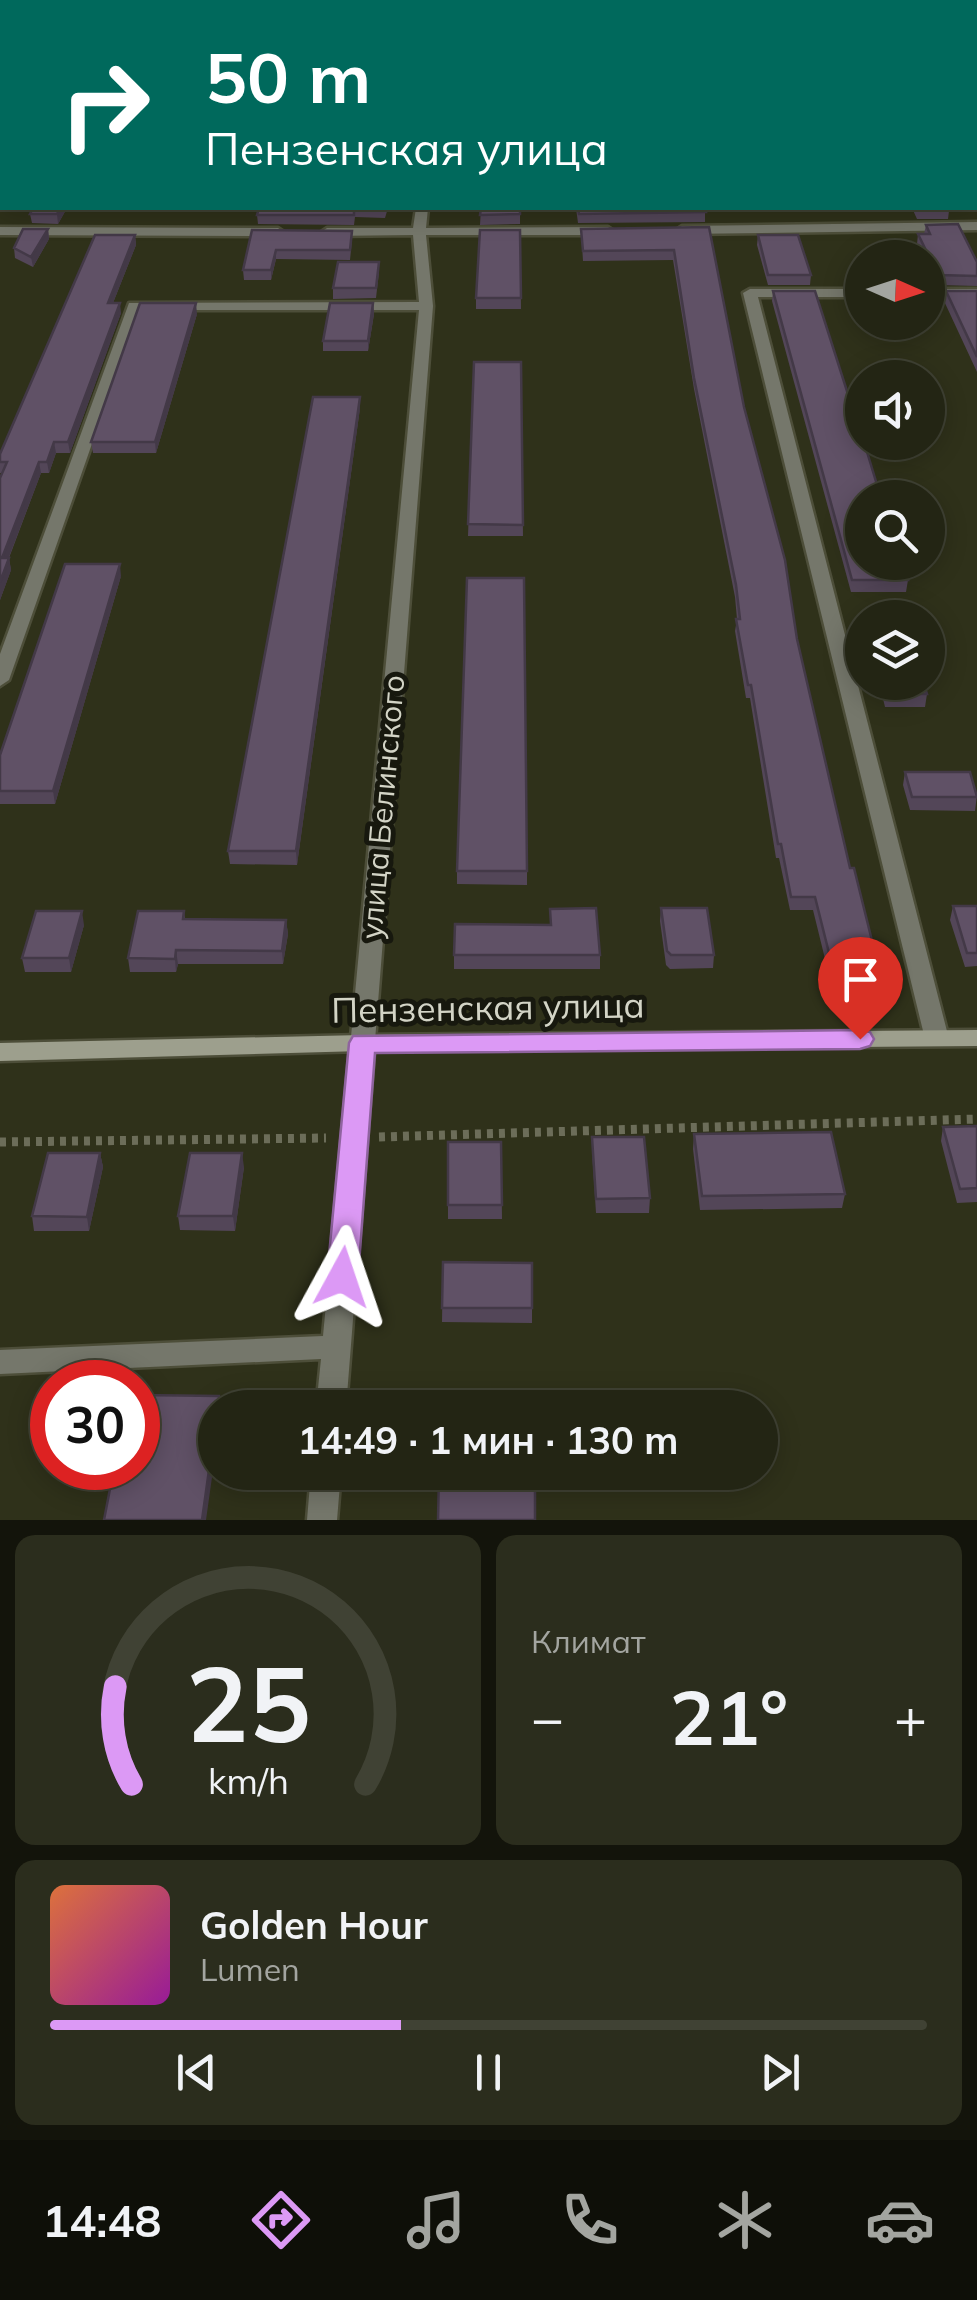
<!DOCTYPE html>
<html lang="ru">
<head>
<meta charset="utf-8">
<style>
  :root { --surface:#232514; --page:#2b2d1d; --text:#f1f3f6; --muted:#a3a5a0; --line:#404234; --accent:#dc99f5 }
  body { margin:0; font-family:Mulish,sans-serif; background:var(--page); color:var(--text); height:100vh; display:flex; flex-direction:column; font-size:38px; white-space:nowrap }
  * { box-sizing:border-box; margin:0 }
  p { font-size:32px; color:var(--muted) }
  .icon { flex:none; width:55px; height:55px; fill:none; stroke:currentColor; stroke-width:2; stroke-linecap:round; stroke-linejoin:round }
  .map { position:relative; height:1520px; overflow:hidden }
  .details { display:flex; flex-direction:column; gap:15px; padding:15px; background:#13140b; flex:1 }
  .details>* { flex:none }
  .hud { position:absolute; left:0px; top:0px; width:978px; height:210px; box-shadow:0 5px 25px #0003,0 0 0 2px var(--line); background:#00695c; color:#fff; overflow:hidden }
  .needle { width:65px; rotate:93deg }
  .tools { position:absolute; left:845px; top:240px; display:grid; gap:20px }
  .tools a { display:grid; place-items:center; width:100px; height:100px; border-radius:50%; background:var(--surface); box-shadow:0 5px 25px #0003,0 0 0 2px var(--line); font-size:50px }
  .speed { position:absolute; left:30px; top:1360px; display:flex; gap:20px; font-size:50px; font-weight:700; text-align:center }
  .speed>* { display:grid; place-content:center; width:130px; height:130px; border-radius:50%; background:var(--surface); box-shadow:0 5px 25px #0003,0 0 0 2px var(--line); line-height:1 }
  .speed .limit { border:15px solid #d22; background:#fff; color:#111 }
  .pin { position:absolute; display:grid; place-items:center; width:85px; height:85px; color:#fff; margin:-102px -42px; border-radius:50% 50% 50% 0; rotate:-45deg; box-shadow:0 0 10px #0007 }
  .pin .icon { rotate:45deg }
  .me { position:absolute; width:110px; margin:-55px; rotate:5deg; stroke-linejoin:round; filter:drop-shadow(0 0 8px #0008) }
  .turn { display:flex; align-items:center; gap:35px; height:210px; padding:0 40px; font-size:45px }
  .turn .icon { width:130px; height:130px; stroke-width:2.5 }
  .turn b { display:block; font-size:70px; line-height:85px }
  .big { font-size:75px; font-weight:700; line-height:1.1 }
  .details .card { flex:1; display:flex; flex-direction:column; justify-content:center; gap:15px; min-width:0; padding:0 35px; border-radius:20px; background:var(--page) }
  .details .dial { align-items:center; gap:0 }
  .dial svg { height:260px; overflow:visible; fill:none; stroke:var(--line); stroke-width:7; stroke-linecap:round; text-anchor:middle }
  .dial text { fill:var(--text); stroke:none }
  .song { display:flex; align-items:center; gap:30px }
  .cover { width:120px; height:120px; border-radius:15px; background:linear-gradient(135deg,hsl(20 70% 55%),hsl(300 70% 35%)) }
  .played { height:10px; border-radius:5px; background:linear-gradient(90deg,var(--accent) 40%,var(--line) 40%) }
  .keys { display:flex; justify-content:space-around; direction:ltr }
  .heat { display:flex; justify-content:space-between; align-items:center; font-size:55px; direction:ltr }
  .details .tiles { flex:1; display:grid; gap:15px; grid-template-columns:1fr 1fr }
  .card:last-child { grid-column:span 2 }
  .trip { position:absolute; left:198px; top:1390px; width:580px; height:100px; border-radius:50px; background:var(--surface); box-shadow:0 5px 25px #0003,0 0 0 2px var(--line); font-weight:700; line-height:100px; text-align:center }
  .tabs { display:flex; height:160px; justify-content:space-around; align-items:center; background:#0e0f08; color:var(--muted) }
  .tabs .icon { width:70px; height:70px }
  .tabs .current { color:var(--accent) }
  .tabs b { font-size:45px; color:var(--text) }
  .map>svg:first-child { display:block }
</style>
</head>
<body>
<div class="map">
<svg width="977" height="1520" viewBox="0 0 977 1520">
  <rect width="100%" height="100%" fill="#2f311a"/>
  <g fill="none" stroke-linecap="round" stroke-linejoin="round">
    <defs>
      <path id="lane" d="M311,0h6v2h-6z
        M363,0h6l-1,2h-6z
        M0,21h2v4h-2z"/>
      <path id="street" d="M434,0h10v2h-9z
        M870,0h10l1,2h-9z
        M975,171l2,1v11l-2,-1z
        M416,208h12l-2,20 182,-1 6,4 -6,4h-182l7,71 -87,1102h-30l5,-49 -321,15v-24l323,-14 96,-1026h-280l-130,370 -9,6v-32l129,-351 290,-1 -6,-67 -86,1 -6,-4 6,-4h86z
        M977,222v8l-295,4 -6,-4 6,-4z
        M0,227l278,1 6,4 -6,4 -278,-1z
        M862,289v8h-104l191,742 -4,6h-16l-4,-6 -182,-746 7,-4z
        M928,289h49v8h-49z
        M311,1472h30l-4,48h-30z"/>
      <path id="secondary" d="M977,1030v16l-615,5 -362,10v-18l362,-8z"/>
    </defs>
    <use href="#lane" stroke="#4d4e39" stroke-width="5"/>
    <use href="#street" stroke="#4d4e39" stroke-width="5"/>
    <use href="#secondary" stroke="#4d4e39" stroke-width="5"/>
    <path stroke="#6c6d59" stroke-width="9" stroke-dasharray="6 6" stroke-linecap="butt" d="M379,1137l598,-18
      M0,1142l326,-4"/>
    <use href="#lane" fill="#75776b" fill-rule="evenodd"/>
    <use href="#street" fill="#75776b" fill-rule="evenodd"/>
    <use href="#secondary" fill="#9d9f8d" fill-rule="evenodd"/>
  </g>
  <path fill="#534658" d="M2,86v98h-2v-94z
    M67,208l-9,16 -26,-1 -2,-9z
    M259,208h129l-3,10 -30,-1 -1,8 -96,-1 -1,-9z
    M481,208h39v16l-40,1z
    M576,208h129v14l-127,1z
    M912,208h40v3h-3l-1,8h-31z
    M926,225l51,37v24l-40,-1 -9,-19v-8h-4l-7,-14 1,-10h6z
    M709,227l35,180 53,232 53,229 25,85 -2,13 -46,1 -14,-57h-23l-11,-52h-3l-26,-160h-4l-11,-67 2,-12 -2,-22 -41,-208 -21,-129 -90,1 -2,-32z
    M48,229l1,10 -16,28 -18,-9 -1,-10z
    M252,230l100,10 -2,20 -74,-1 -5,21h-27l-1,-10z
    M520,230l1,79h-45v-11z
    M135,235l1,10 -23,58 8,10 -51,140h-14l-7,20h-8l-32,85 2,12 -11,30v-122l2,-5h-2v-19z
    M758,235l53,40 -1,10h-42l-11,-40z
    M379,272l-3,26 -43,1v-11z
    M773,291l135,289 -2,12h-55l-79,-291z
    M946,291h31v81l-33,-71z
    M373,303l1,11 -6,37h-45v-10z
    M197,314l-41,139h-63l-2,-11z
    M474,362h47l2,174h-55z
    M360,408l-63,457 -67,-1 -2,-13z
    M121,576l-66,228h-55v-49z
    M879,682h44l4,12 -2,13h-40z
    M905,772l72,23 -2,16 -65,-1 -7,-25z
    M457,871h70v14l-70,-1z
    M953,906h24v60l-12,1 -15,-47z
    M661,908l53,47 -1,13 -43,1 -4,-4 -6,-44z
    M550,909l50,46v14h-146v-14l96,-30z
    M184,911l1,8 101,1 2,14 -5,30h-105l-2,8h-46l-2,-14z
    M84,925l-13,47h-46l-3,-14z
    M977,1126v76l-20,1 -16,-62 2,-14z
    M694,1134l151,60 -3,14 -142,2 -7,-61z
    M592,1137l58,61 -1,15h-53l-4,-62z
    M448,1142h53l1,77h-54z
    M100,1153l3,14 -14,64h-55l-2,-15z
    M244,1167l-9,64 -55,-1 -2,-14z
    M443,1262l89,1v60l-90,-1z"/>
  <path fill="#433947" d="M60,208h7l-9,16 -1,-10z
    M48,229l1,10 -16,28 -2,-10z
    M135,235l1,10 -27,68 -1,-10z
    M276,250v9l-5,21v-10z
    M120,303l1,10 -51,140 -2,-11z
    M196,303l1,11 -41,139 -1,-11z
    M373,303l1,11 -6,37v-10z
    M360,397v11l-63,457 -1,-14z
    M54,442l2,11 -7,20 -2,-11z
    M39,462l2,11 -37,97 -2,-12z
    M9,558l2,12 -11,30v-18z
    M120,564l1,12 -66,228 -2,-13z
    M82,911l2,14 -13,47 -2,-14z
    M286,920l2,14 -5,30 -1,-13z
    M176,950l2,14 -2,8 -1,-13z
    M100,1153l3,14 -14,64 -2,-14z
    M242,1153l2,14 -9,64 -2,-15z
    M215,1427v29l-9,64h-4z"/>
  <path fill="#605166" stroke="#433947" stroke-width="2.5" d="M65,0h226v2h-228z
    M375,0h38v2h-38z
    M489,0h29v2h-29z
    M815,0h33l2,2h-34z
    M922,0h29l2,2h-30z
    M975,34l2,3v53l-2,-3z
    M2,86v58h-2v-54z
    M33,208h27l-3,6h-27z
    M259,208h126h-31v7h-97z
    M481,208h39v6l-40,1z
    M578,208h127l1,4 -127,2z
    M958,224l19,38v14l-39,-1 -20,-41h12l-4,-9z
    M709,227l35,180 41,153 12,79 53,229h4l21,85h-46l-14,-56h-24l-10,-53h-3l-27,-159h-3l-12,-66h4l-4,-34 -42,-207 -20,-128 -91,1 -2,-22z
    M23,229h25l-17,28 -17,-9z
    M252,230l100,1 -2,19h-74l-5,20h-28z
    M480,230h40l1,68h-45z
    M95,235h40l-27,68h12l-52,139h-14l-7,20h-8l-37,96h7l-9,24v-104l7,-16h-7v-8z
    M758,235h40l13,40h-43z
    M338,262h41l-3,26h-43z
    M773,291h42l47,147v4h2l17,56h-19v64h40l6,18h-56z
    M946,291h31v66z
    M140,303h56l-41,139h-64z
    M330,303h43l-5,38h-45z
    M474,362h47l2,163 -55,-1z
    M313,397h47l-64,454h-68z
    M65,564h55l-67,227h-53v-36z
    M467,578h57l3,293h-70z
    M884,682h39l4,12h-40z
    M905,772h65l7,25h-65z
    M953,906h24v47h-10z
    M596,908l4,47h-146l1,-31 96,1 -1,-16z
    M661,908h46l7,47h-43l-4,-4z
    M36,911h46l-13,47h-47z
    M138,911h46l-1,8 103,1 -4,31 -106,-1 -1,9 -47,-1z
    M977,1126v62l-17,1 -17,-62z
    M831,1132l14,62 -143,2 -8,-62z
    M592,1137h52l6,61 -54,1z
    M448,1142h53l1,63h-54z
    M48,1153h52l-13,64 -55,-1z
    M190,1153h52l-9,63h-55z
    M443,1262l89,1v45h-90z
    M440,1393h94v15h-94z
    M138,1395l81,1 -1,12h-3v19l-13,93h-98l10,-52h24z
    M439,1472h96v48h-97z"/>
  <path fill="#dc99f5" stroke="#8f639f" stroke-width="2.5" d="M860,1030l10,2 4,7 -4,7 -10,3 -485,4 -17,224 -5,9 -11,3 -10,-3 -5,-9 22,-234 4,-7z"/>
  <g text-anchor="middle" stroke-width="10" stroke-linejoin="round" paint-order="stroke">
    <g font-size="30" fill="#d3d4c6" stroke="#17180e">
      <text transform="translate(383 807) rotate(-85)" y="10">улица Белинского</text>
    </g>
    <g font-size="35" fill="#d3d4c6" stroke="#17180e">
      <text transform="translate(488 1008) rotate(-1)" y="12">Пензенская улица</text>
    </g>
  </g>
</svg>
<div class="tools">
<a><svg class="needle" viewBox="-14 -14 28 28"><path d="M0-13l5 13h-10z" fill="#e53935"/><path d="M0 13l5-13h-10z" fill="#a3a5a0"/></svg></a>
<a><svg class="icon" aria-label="sound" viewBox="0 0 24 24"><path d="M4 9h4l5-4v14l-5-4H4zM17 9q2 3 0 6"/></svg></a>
<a><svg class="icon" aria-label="search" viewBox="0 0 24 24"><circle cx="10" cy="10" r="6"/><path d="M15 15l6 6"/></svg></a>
<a><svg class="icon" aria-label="layers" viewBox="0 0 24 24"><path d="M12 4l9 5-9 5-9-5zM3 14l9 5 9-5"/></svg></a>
</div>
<div class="speed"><div class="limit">30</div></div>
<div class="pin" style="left:860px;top:1039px;background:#d93025"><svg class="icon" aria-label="arrive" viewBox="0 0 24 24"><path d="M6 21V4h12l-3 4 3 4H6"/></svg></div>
<svg class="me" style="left:342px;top:1277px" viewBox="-20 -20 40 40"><path d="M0-17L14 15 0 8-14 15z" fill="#dc99f5" stroke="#fff" stroke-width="4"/></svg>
<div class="trip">14:49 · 1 мин · 130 m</div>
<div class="hud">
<div class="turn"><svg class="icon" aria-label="right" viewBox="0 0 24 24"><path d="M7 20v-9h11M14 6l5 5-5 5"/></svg><div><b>50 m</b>Пензенская улица</div></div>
</div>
</div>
<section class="details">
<div class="tiles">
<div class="card dial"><svg viewBox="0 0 100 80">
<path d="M14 69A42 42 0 1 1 86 69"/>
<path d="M14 69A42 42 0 0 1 9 39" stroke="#dc99f5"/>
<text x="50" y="56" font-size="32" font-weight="700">25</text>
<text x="50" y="72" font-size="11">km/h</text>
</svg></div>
<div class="card"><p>Климат</p>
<div class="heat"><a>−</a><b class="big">21°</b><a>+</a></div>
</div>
<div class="card">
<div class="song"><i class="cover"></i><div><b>Golden Hour</b><p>Lumen</p></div></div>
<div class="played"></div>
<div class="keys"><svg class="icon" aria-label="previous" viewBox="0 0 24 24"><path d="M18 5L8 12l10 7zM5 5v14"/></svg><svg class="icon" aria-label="pause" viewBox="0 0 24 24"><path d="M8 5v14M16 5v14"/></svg><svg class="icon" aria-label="next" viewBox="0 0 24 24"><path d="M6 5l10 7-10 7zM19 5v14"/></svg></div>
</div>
</div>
</section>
<nav class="tabs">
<b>14:48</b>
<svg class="icon current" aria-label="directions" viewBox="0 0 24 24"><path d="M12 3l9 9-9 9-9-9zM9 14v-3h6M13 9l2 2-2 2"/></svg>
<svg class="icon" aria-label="music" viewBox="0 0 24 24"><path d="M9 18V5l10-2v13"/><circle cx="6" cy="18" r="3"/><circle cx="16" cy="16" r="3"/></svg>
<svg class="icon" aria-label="phone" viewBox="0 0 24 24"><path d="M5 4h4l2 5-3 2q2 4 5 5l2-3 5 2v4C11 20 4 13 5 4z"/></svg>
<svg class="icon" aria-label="climate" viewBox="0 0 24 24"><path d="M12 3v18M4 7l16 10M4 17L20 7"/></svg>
<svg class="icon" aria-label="car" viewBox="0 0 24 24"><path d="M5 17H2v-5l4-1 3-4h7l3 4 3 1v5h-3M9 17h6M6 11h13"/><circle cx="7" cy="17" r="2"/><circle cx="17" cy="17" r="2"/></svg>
</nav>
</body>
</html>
